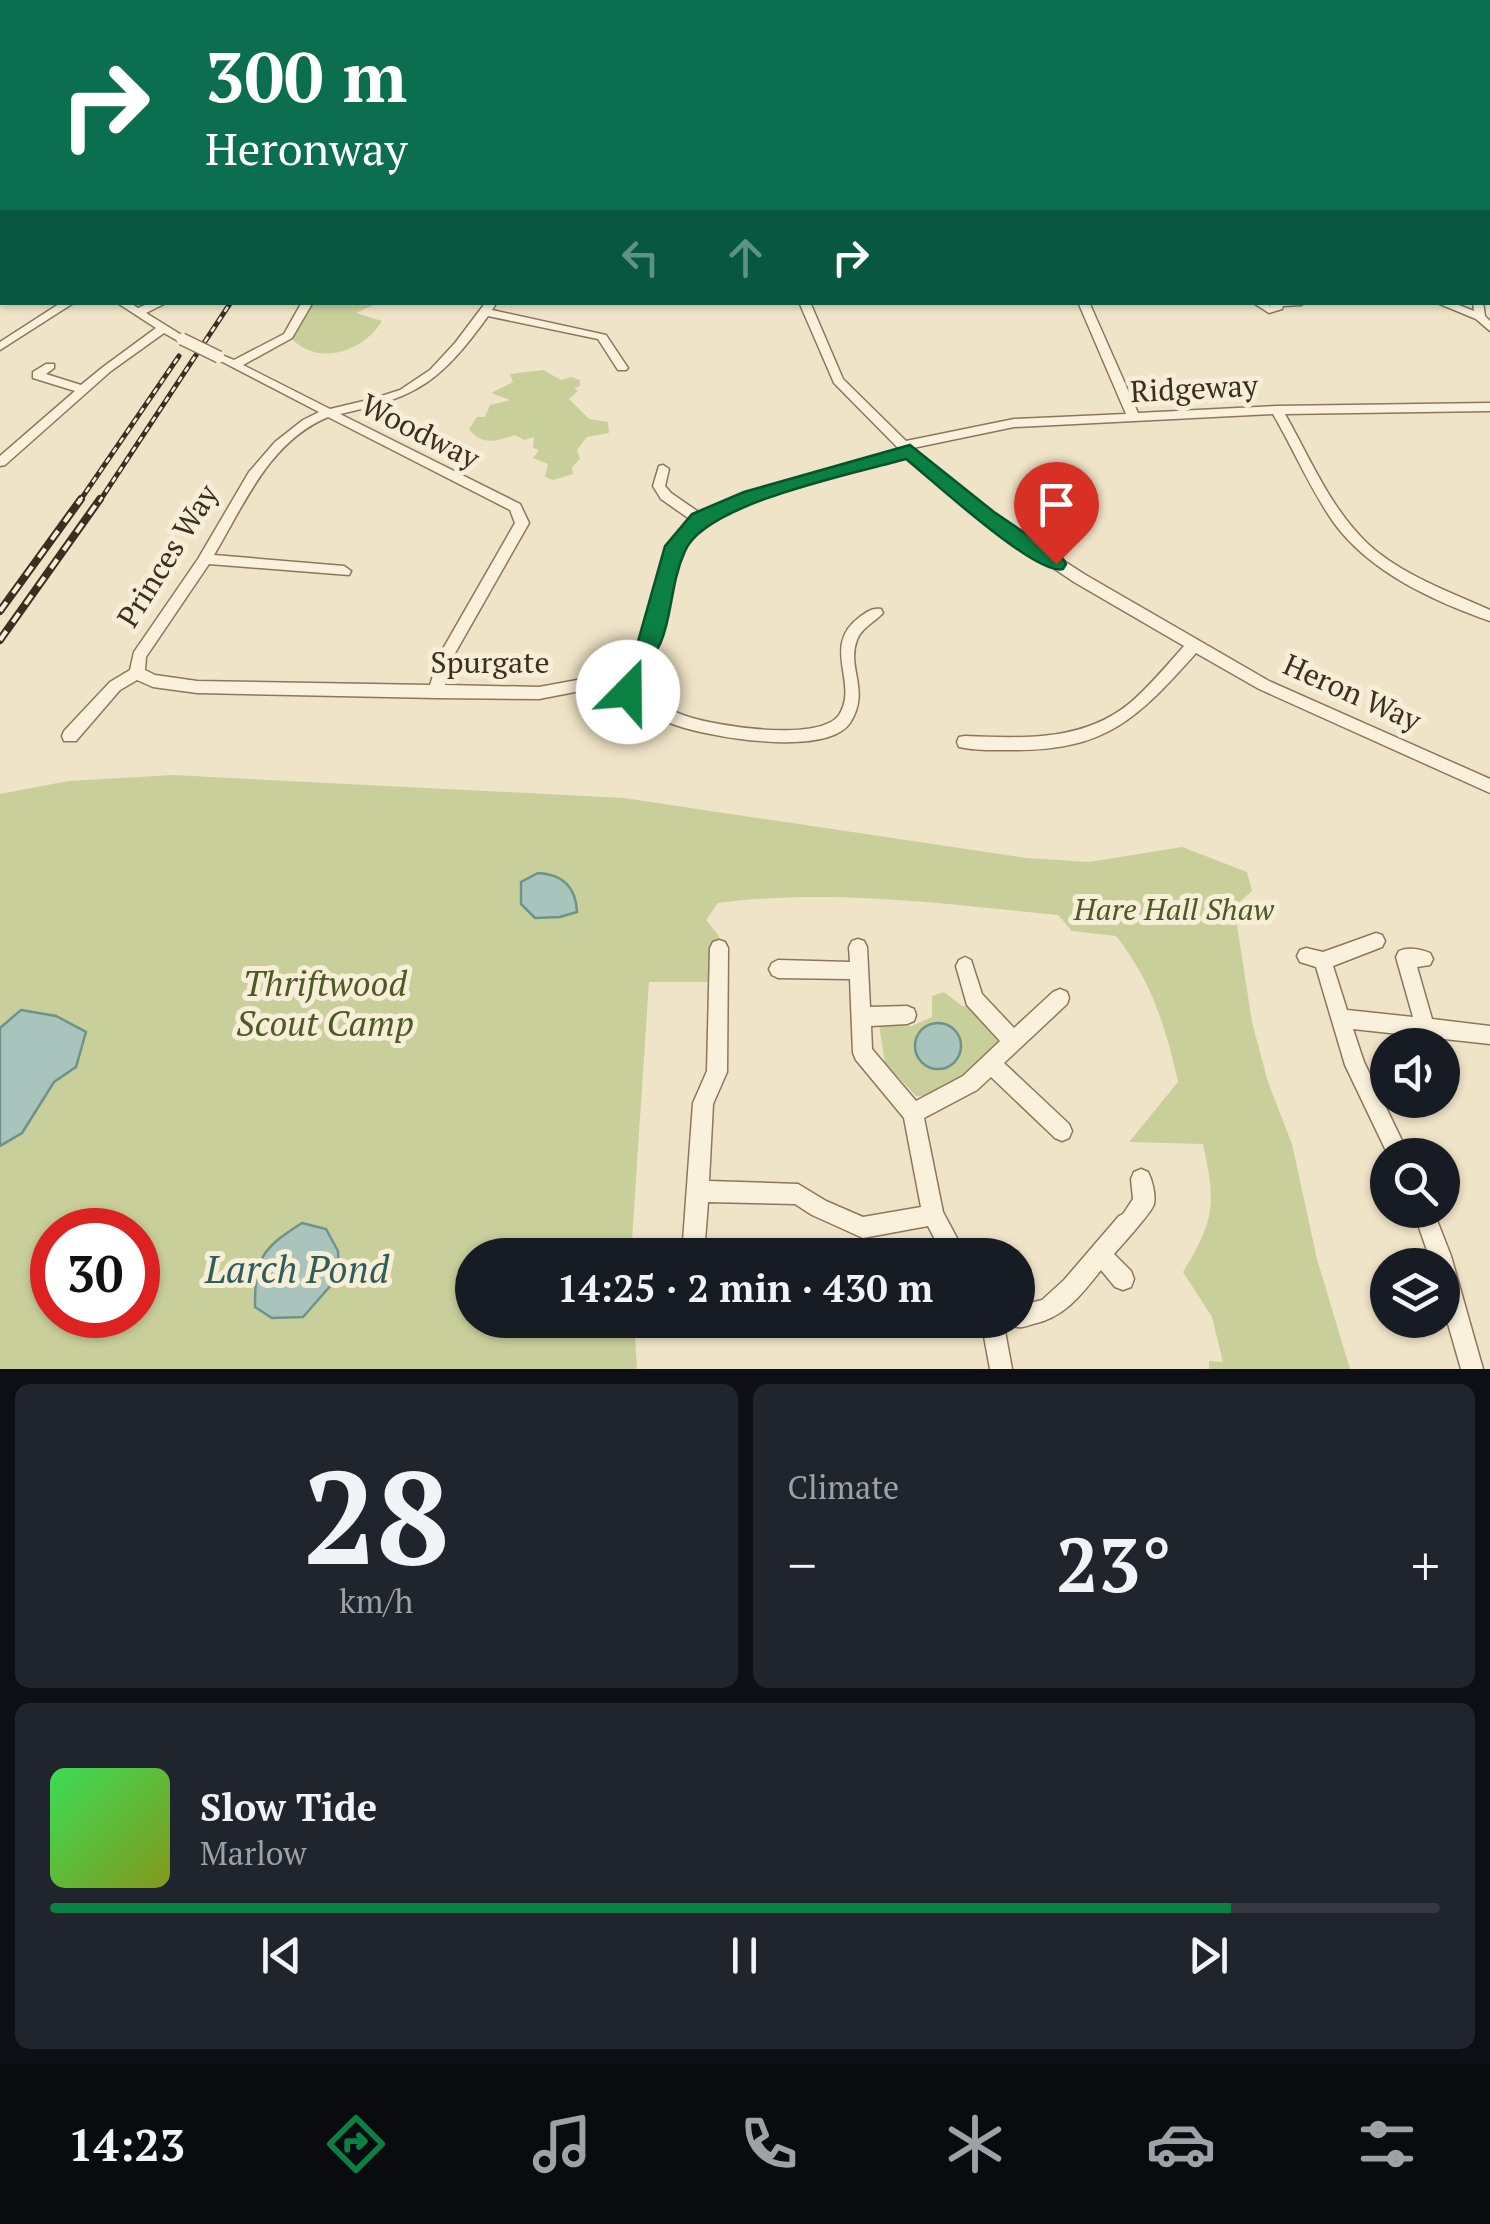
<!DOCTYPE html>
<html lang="en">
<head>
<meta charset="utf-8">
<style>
  :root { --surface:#171b24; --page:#20242c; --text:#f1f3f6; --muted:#9ea1a6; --line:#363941; --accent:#0b8043 }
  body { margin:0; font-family:"PT Serif",serif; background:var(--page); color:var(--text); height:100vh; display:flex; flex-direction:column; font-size:38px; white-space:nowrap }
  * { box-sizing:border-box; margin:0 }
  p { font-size:32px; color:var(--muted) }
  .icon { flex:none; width:55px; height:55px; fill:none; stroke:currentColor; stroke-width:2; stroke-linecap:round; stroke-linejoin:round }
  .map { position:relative; height:1369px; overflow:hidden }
  .sheet { display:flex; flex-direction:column; gap:15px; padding:15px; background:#0d0f14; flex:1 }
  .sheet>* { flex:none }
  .guide { position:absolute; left:0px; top:0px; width:1490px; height:305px; box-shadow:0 2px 8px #0004; background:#0b6e4f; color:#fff; overflow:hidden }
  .fabs { position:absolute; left:1370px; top:1028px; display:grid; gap:20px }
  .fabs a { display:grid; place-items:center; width:90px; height:90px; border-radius:50%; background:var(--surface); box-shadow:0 2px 8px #0004; font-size:50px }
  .speed { position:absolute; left:30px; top:1208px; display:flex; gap:20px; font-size:50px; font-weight:700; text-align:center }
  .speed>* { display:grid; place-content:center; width:130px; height:130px; border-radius:50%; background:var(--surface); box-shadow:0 2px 8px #0004; line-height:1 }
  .speed .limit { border:15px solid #d22; background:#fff; color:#111 }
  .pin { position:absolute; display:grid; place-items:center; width:85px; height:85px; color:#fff; margin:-102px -42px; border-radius:50% 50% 50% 0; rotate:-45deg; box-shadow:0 0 10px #0007 }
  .pin .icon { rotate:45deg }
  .me { position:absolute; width:110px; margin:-55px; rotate:22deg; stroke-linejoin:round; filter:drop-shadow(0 0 8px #0008) }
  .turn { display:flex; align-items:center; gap:35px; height:210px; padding:0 40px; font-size:45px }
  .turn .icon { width:130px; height:130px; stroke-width:2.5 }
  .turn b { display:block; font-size:70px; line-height:85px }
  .lanes { display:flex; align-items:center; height:95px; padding:0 40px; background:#0003; justify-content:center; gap:50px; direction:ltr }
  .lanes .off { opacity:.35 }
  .big { font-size:75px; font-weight:600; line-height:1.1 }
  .sheet .widget { flex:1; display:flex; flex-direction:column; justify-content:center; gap:15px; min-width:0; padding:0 35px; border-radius:15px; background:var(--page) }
  .sheet .dial { align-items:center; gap:0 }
  .dial b { font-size:130px; line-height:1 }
  .song { display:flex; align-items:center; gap:30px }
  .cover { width:120px; height:120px; border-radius:15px; background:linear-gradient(135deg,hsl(130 70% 55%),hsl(70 70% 35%)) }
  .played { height:10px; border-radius:5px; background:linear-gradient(90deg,var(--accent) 85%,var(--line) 85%) }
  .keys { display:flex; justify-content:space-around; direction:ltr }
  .heat { display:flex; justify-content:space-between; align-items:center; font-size:55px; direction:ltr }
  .sheet .tiles { flex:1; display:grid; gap:15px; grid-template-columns:1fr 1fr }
  .widget:last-child { grid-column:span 2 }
  .trip { position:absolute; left:455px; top:1238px; width:580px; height:100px; border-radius:50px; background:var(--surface); box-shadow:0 2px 8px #0004; font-weight:600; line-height:100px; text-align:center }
  .tab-bar { display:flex; height:160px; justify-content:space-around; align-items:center; background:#090b0e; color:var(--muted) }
  .tab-bar .icon { width:70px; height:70px }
  .tab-bar .active { color:var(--accent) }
  .tab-bar b { font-size:45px; color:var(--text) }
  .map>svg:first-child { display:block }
</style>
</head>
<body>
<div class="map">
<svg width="1490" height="1369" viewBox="0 0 1490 1369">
  <rect width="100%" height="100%" fill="#f0e4c8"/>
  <path fill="#c9cf9b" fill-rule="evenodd" d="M313,303h64l-21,10 26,8c-18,30 -63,46 -90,18z
    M543,370l18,10 10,-3 9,3v6l-6,2 4,3 -9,8 20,20 19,3 1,11 -22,4 -10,13 3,9 -8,8 1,7 -20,6 -8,-3 3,-13 -15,-6 6,-8 -6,-2 1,-11 -10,3 -9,-5c-18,6 -34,11 -46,-6l8,-12h8l5,-12 20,-5 -19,-7 22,-11 -3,-8z
    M173,775l451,23 402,60 63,4 93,-15 65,25 5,19 -16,14 -1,7 17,110 16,60 24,62 25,115 33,110h-141v-8l14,1 -11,-45 -29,-45c32,-52 33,-69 20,-128l-74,-2 49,-60c-12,-55 -27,-102 -62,-146l-44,-5 -14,-16c-113,-11 -226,-27 -340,-12l-12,17 13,16v46h-70l-18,273h-159v65h162l3,49h-637v-575l68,-13zM52,1230h86v85h-86z
    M944,992l18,14h11l29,34c-22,21 -51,60 -86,56l-31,-33 -6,-38 33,1 20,-9v-21z"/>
  <path fill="#a9c4bc" stroke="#6f938a" stroke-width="2.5" d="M538,873c24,1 38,14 39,39l-17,5 -25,1 -14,-14v-22z
    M21,1010l35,6 30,16 -10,35 -22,15 -32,51 -22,13v-118z
    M915 1046a23 23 0 1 1 46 0a23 23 0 1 1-46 0Z
    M302,1223l24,6 12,22 1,25 -36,41 -31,1 -17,-11c0,-49 6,-58 47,-84z"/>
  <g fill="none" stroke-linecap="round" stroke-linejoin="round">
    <defs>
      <path id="minor" d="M159,0h8l1,2h-7z
        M317,0h8l2,2h-8z
        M368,0h9l2,2h-8z
        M765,0h11l3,2h-10z
        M991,0h25l3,2h-21z
        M1195,0h8l2,2h-8z
        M1364,0h10l2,2h-9z
        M0,4h2v5h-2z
        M0,35h2v5h-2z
        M1488,47h2v4h-2z
        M0,69h2v5h-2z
        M1488,150h2v6h-2z
        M1488,216h2v6h-2z
        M0,274h2v7h-2z
        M62,302h13l-75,48v-8z
        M116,302h13l9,6 14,-6h16l-22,11 42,26 -2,2h-8l-14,-8 -53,38 -106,94 -5,1v-10l75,-65 -42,-13v-6l13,-8h8v4l-8,6 35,11 22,-18 53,-39z
        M302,302h11l-21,36 -49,27 87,44 42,-10 28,-9 30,-20 25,-27 31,-41h11l-5,8 114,25 22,33 -2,2h-8l-20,-31 -110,-23c-47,65 -69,81 -148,98l180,90 9,19 -75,132 -9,30 94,2 71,-13 28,-19 31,-109 22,-26 -30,-21 -8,-13 6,-20 4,-1 6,4 -4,17 6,7 29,20 46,-19 154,-44 -66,-67 -35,-81h11l33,77 63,62 108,-22 112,-5 -48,-112h11l49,111 139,-7 213,-3v8l-205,3c25,44 45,94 83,130 34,31 80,47 122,66v11c-57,-20 -120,-49 -156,-98 -24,-34 -40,-73 -61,-109l-259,13 -101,21 79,66 92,60 185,107 221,98v14l-231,-104 -63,-36c-58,65 -90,98 -183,97 -17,0 -37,1 -54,-3l-2,-5 2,-5 6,-1c58,2 118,6 165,-33 20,-17 37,-38 54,-57l-110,-64 -92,-62 -75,-64 -151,44 -52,22 -22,26 -31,110 -26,21c18,15 36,28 58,36 29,11 136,28 156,0 21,-32 -20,-69 22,-99 8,-5 11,-8 20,-7l2,4c-8,9 -22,15 -26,27 -11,28 14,50 -7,83 -24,35 -146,14 -180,0 -22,-9 -41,-22 -59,-38l-72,14 -103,-1 -239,-5 -44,-6 -16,-7 -17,10 -44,51h-12l-2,-5 2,-5 46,-49 20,-12 4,-18 64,-93 51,-87 26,-30 28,-22 16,-8 -106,-55 6,-3 15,6 50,-26zM328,417l182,93 5,13 -75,131 -10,31 -233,-4 -42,-6 -10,-5 1,-13 63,-93 140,11 2,-4 -7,-5 -130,-11c31,-52 55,-113 114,-138z
        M1252,302h13l5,4 2,-4h34l-5,3 -18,1 -1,3 -13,4z
        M1435,302h16l23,9 -1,-9h10l2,14 5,5v10l-14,-12z
        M1376,933l6,2 3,6 -3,6 -49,19 14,44 66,7 -17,-60 3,-6c9,-4 22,-2 31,2l3,6 -3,6 -13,2 15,52 58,7v18l-137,-15 11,33 45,93h-21l-43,-90 -29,-98 -16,-5 -3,-6 3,-6 6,-2 17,4z
        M858,939l6,2 3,6 3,60 37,-1 7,3 2,6 -2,6 -7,3 -36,2 1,23 44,52 47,-25 37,-35 -33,-36 -11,-39 3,-6 6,-3 6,3 11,34 32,34 39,-36 7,-3 7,3 2,6 -2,6 -63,59 65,61 3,7 -3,7 -7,3 -7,-3 -64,-61 -14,13 -53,28 19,94 23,43h-23l-15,-29 -65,12 -51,-23 -17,-11 -87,-2 -4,53h-22l11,-152 14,-32 3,-123 3,-6 6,-2 6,2 3,6 -1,124 -14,32 -4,77 89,3 28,17 37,16 58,-10 -17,-89 -48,-58 -3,-7 -3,-74 -72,-1 -6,-3 -3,-6 3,-6 6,-3 72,2 -1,-15 3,-6z
        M1141,1169l7,3c4,8 8,22 6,32 -1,7 -32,41 -40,50l17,17 3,8 -3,8 -8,3 -8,-3 -14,-17c-20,25 -36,47 -68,54 -9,3 -13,5 -23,1l-2,-5h10v-14l24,-6 22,-20 55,-64 4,-2 10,-15 -2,-20 3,-7z
        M1413,1210h20l18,46 32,113h-22l-19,-66v-38h-10z
        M981,1320h22l9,49h-22z"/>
      <path id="major" d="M0,26h2v11h-2z"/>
    </defs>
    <use href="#minor" stroke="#8d765c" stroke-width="3"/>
    <use href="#major" stroke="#5b4430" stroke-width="2"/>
    <use href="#minor" fill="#faf1dc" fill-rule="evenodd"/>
    <use href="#major" fill="#f3d9a0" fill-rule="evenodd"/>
    <defs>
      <path id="rail-far1" d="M520,2l5,-2
        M79,502l100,-146
        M99,502l132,-200"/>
      <path id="rail" d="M0,611l81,-112
        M0,640l100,-141"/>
    </defs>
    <use href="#rail-far1" stroke="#3d2e20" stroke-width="5"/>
    <use href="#rail" stroke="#3d2e20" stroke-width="8"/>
    <use href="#rail-far1" stroke="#f7eed8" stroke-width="2.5" stroke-dasharray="6" stroke-linecap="butt"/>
    <use href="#rail" stroke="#f7eed8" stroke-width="4" stroke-dasharray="11" stroke-linecap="butt"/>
    <defs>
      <path id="minor-bridge" d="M182,339l37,18"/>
    </defs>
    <use href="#minor-bridge" stroke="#8d765c" stroke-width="14" stroke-linecap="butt"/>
    <use href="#minor-bridge" stroke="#faf1dc" stroke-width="11"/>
  </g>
  <path fill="#916f58" d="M291,0h25l-1,2h-23z
    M354,0h13v2h-12z"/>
  <path fill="#0b8043" stroke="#07532c" stroke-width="2.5" d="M910,445l84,67 69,47 3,5 -3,5c-26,8 -132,-90 -157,-110 -50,14 -201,44 -221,92 -22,49 -6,93 -55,129l9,12 -3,7h-17l-16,-19 32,-28 30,-106 27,-32 52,-22z"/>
  <g text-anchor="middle" stroke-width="10" stroke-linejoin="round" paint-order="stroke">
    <g font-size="30" fill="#3d2e20" stroke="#f7eed8">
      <text transform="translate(1194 389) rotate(-3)" y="10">Ridgeway</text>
      <text transform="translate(420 432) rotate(27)" y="10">Woodway</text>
      <text transform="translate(168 556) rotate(-58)" y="10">Princes Way</text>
      <text x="490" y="673">Spurgate</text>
      <text transform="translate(1352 693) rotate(24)" y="10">Heron Way</text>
    </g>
    <g font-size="30" font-style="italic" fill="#4d5a26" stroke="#f7eed8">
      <text x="1174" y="920">Hare Hall Shaw</text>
    </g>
    <g font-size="35" font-style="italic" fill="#4d5a26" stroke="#f7eed8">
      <text x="325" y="996">Thriftwood<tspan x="325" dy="40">Scout Camp</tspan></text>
    </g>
    <g font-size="38" font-style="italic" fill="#2f5d5a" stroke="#f7eed8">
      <text x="297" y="1283">Larch Pond</text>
    </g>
  </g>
</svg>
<div class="fabs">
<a><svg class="icon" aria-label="sound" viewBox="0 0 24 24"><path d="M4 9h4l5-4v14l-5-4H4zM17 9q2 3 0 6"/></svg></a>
<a><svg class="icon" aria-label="search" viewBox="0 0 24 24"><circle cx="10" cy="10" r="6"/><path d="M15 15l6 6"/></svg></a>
<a><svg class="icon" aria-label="layers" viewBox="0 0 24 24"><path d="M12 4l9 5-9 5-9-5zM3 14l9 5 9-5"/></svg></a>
</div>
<div class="speed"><div class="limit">30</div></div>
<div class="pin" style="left:1056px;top:564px;background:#d93025"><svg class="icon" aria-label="arrive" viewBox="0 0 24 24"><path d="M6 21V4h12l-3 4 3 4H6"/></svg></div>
<svg class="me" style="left:628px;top:692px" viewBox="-20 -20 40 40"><circle r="19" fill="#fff"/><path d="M0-13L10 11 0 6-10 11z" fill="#0b8043"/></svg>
<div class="trip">14:25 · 2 min · 430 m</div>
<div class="guide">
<div class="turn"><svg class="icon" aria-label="right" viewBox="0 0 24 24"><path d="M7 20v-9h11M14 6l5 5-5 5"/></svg><div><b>300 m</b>Heronway</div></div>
<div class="lanes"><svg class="icon off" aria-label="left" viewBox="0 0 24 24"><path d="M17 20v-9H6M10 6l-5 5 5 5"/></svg><svg class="icon off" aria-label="ahead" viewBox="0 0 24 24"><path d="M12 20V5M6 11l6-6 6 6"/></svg><svg class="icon" aria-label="right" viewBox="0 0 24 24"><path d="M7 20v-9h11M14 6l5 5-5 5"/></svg></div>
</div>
</div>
<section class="sheet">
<div class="tiles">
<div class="widget dial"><b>28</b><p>km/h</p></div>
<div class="widget"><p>Climate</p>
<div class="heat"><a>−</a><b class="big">23°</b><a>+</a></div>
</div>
<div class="widget">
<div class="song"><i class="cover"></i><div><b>Slow Tide</b><p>Marlow</p></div></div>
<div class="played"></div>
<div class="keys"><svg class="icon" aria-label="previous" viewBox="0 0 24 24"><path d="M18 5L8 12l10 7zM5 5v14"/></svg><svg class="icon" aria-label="pause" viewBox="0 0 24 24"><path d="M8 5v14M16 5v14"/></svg><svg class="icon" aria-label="next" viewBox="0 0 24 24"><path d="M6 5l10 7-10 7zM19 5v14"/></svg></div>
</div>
</div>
</section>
<nav class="tab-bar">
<b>14:23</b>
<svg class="icon active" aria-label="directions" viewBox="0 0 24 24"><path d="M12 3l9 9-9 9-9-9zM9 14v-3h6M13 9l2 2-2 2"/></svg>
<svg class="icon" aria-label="music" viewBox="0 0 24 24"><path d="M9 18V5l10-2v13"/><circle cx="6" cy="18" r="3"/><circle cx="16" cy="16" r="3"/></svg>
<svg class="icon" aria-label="phone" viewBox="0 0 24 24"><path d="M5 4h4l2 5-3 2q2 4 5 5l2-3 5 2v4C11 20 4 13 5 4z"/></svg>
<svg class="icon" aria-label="climate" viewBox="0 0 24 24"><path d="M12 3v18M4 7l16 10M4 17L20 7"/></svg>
<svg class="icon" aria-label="car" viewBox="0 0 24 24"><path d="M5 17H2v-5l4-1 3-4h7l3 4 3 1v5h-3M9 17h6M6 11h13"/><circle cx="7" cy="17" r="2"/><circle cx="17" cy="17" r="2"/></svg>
<svg class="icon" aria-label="filters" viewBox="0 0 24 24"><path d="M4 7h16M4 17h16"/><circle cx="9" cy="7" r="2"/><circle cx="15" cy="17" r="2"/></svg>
</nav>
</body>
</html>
